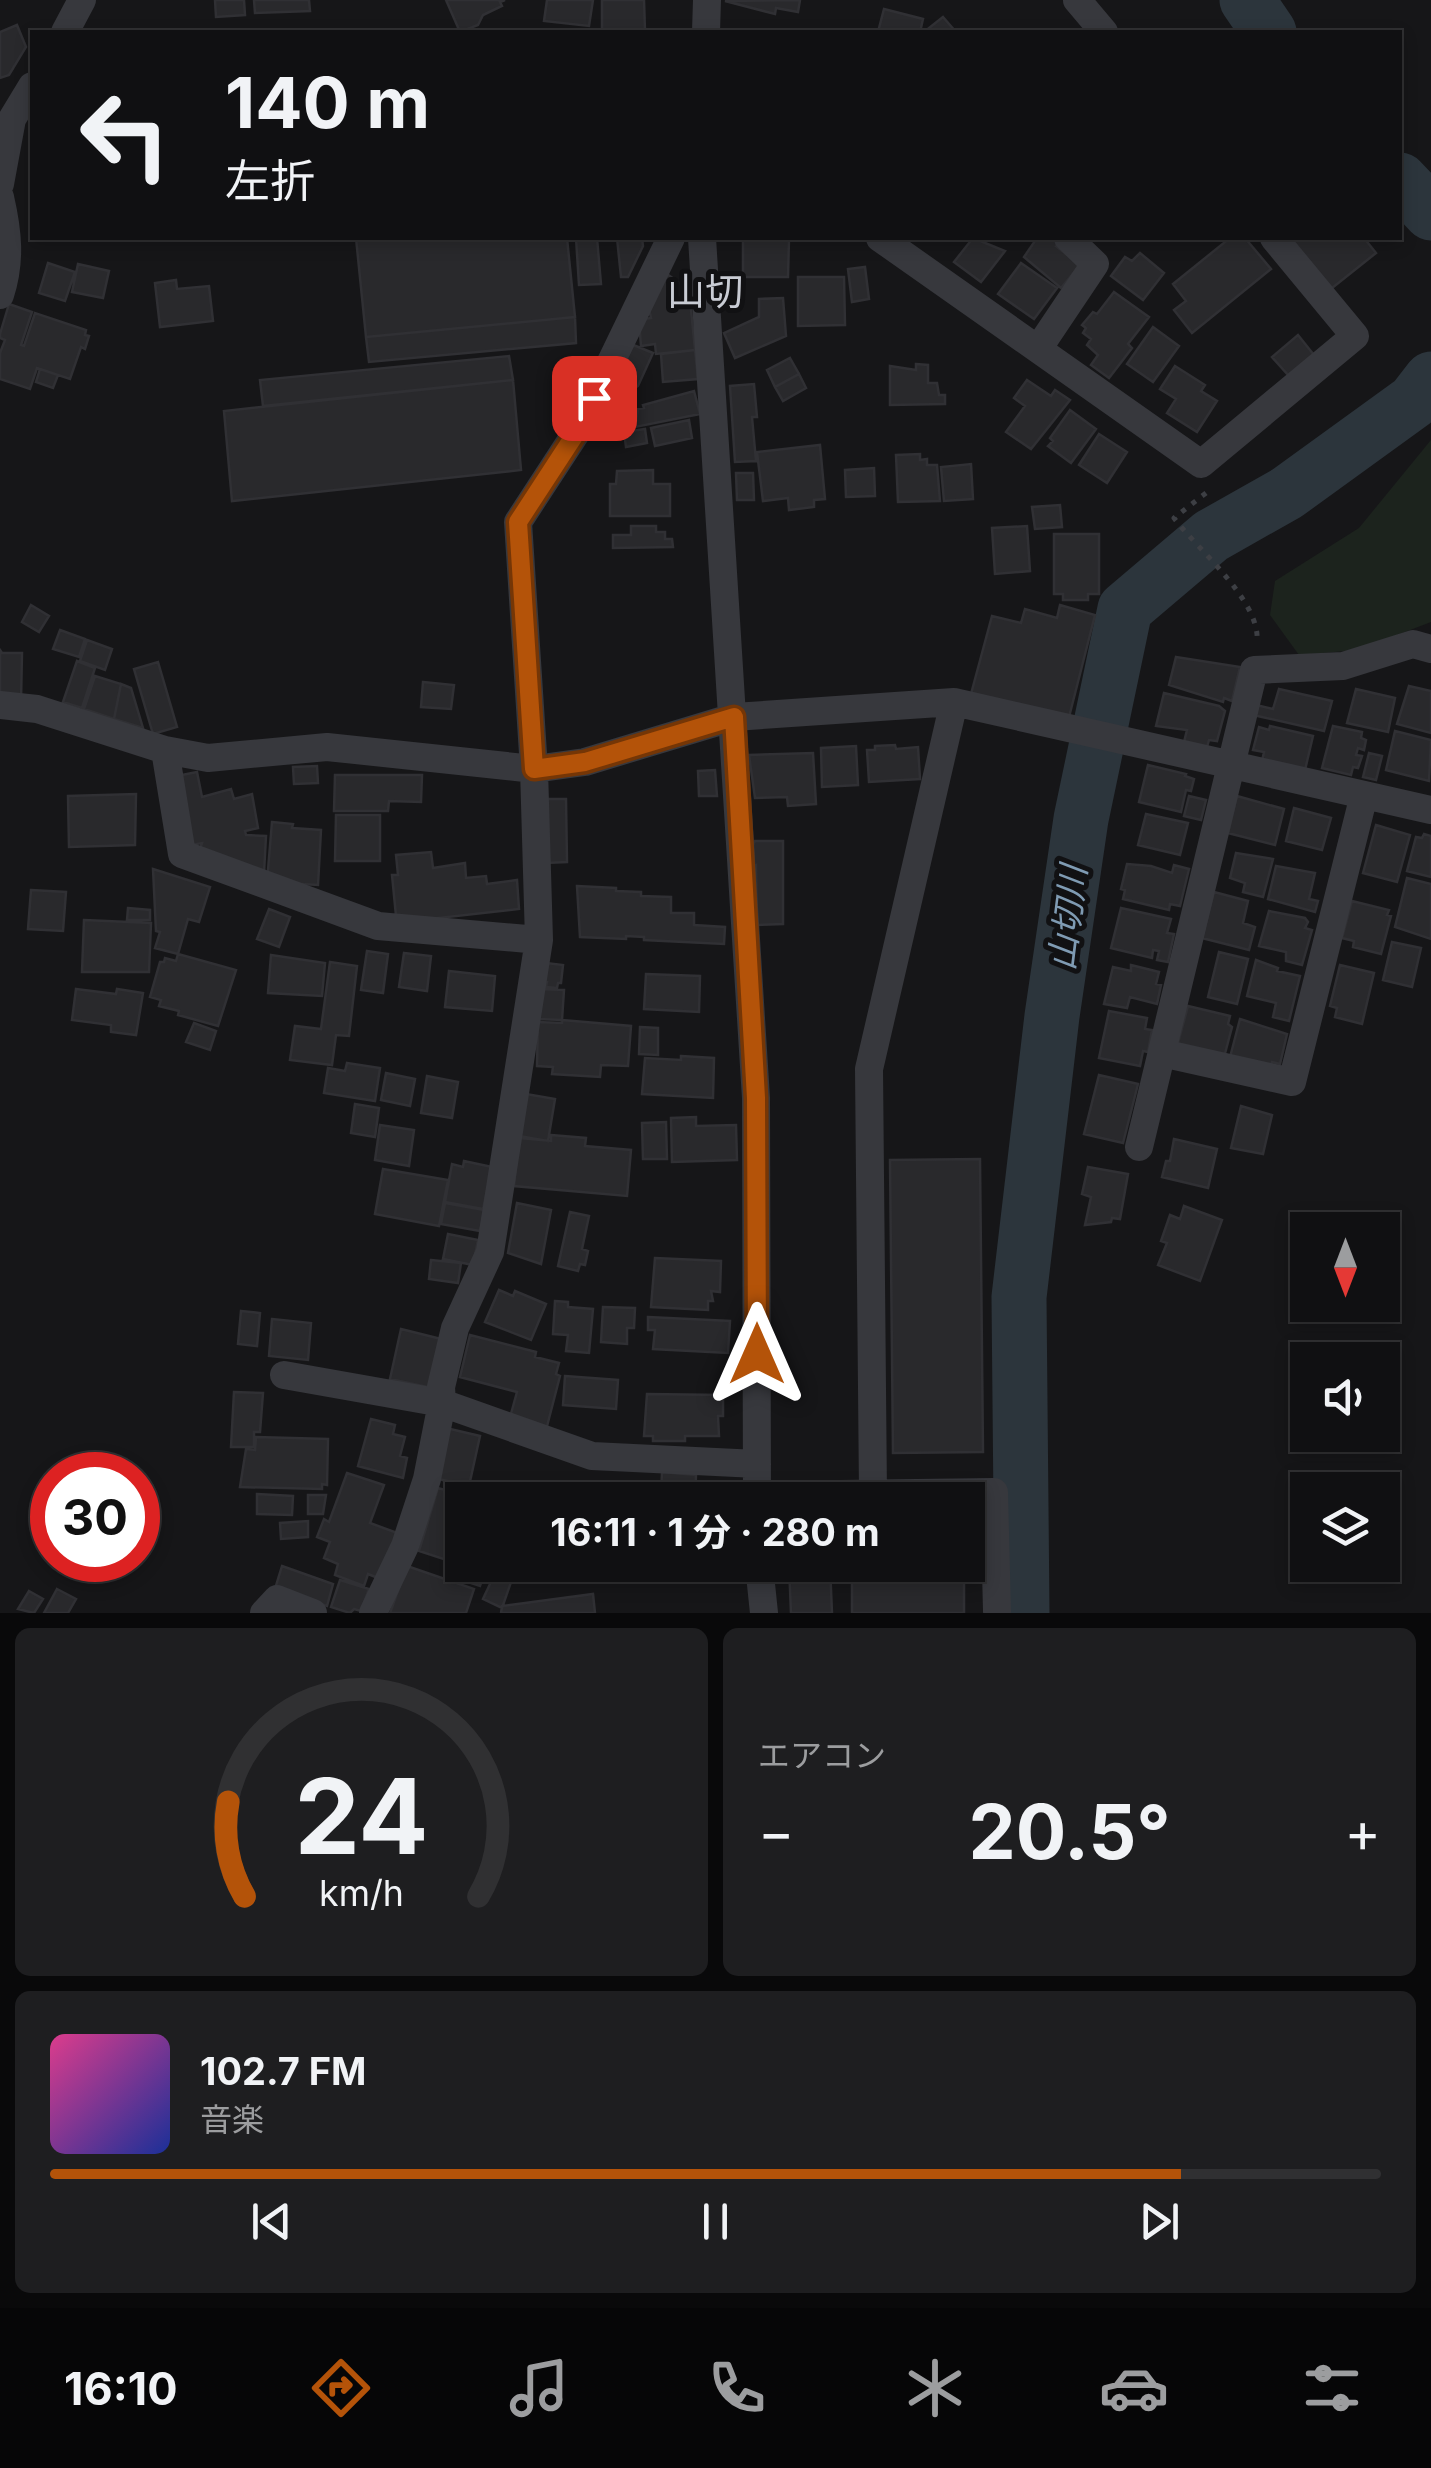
<!DOCTYPE html>
<html lang="ja">
<head>
<meta charset="utf-8">
<style>
  :root { --surface:#101012; --page:#1e1e20; --text:#f1f3f6; --muted:#9c9d9f; --line:#303032; --accent:#b45309 }
  body { margin:0; font-family:Inter,"Noto Sans JP",sans-serif; background:var(--page); color:var(--text); height:100vh; display:flex; flex-direction:column; font-size:38px; white-space:nowrap }
  * { box-sizing:border-box; margin:0 }
  p { font-size:32px; color:var(--muted) }
  .icon { flex:none; width:55px; height:55px; fill:none; stroke:currentColor; stroke-width:2; stroke-linecap:round; stroke-linejoin:round }
  .map { position:relative; height:1613px; overflow:hidden }
  .panel { display:flex; flex-direction:column; gap:15px; padding:15px; background:#09090a; flex:1 }
  .panel>* { flex:none }
  .guide { position:absolute; left:30px; top:30px; width:1372px; height:210px; border-radius:0px; box-shadow:0 5px 15px #0003,0 0 0 2px var(--line); background:#101012; color:var(--text); overflow:hidden }
  .needle { width:65px; rotate:180deg }
  .tools { position:absolute; left:1290px; top:1212px; display:grid; gap:20px }
  .tools a { display:grid; place-items:center; width:110px; height:110px; border-radius:0px; background:var(--surface); box-shadow:0 5px 15px #0003,0 0 0 2px var(--line); font-size:50px }
  .speed { position:absolute; left:30px; top:1452px; display:flex; gap:20px; font-size:50px; font-weight:700; text-align:center }
  .speed>* { display:grid; place-content:center; width:130px; height:130px; border-radius:50%; background:var(--surface); box-shadow:0 5px 15px #0003,0 0 0 2px var(--line); line-height:1 }
  .speed .limit { border:15px solid #d22; background:#fff; color:#111 }
  .pin { position:absolute; display:grid; place-items:center; width:85px; height:85px; color:#fff; margin:-42px; border-radius:20px; box-shadow:0 5px 15px #0006 }
  .me { position:absolute; width:110px; margin:-55px; rotate:0deg; stroke-linejoin:round; filter:drop-shadow(0 0 8px #0008) }
  .turn { display:flex; align-items:center; gap:35px; height:210px; padding:0 30px; font-size:45px }
  .turn .icon { width:130px; height:130px; stroke-width:2.5 }
  .turn b { display:block; font-size:70px; line-height:85px }
  .big { font-size:75px; font-weight:700; line-height:1.1 }
  .panel .widget { flex:1; display:flex; flex-direction:column; justify-content:center; gap:15px; min-width:0; padding:0 35px; border-radius:15px; background:var(--page) }
  .panel .dial { align-items:center; gap:0 }
  .dial svg { height:260px; overflow:visible; fill:none; stroke:var(--line); stroke-width:7; stroke-linecap:round; text-anchor:middle }
  .dial text { fill:var(--text); stroke:none }
  .song { display:flex; align-items:center; gap:30px }
  .cover { width:120px; height:120px; border-radius:15px; background:linear-gradient(135deg,hsl(330 70% 55%),hsl(230 70% 35%)) }
  .played { height:10px; border-radius:5px; background:linear-gradient(90deg,var(--accent) 85%,var(--line) 85%) }
  .keys { display:flex; justify-content:space-around; direction:ltr }
  .heat { display:flex; justify-content:space-between; align-items:center; font-size:55px; direction:ltr }
  .panel .tiles { flex:1; display:grid; gap:15px; grid-template-columns:1fr 1fr }
  .widget:last-child { grid-column:span 2 }
  .trip { position:absolute; left:445px; top:1482px; width:540px; height:100px; border-radius:0px; background:var(--surface); box-shadow:0 5px 15px #0003,0 0 0 2px var(--line); font-weight:700; line-height:100px; text-align:center }
  .menu { display:flex; height:160px; justify-content:space-around; align-items:center; background:#060607; color:var(--muted) }
  .menu .icon { width:70px; height:70px }
  .menu .selected { color:var(--accent) }
  .menu b { font-size:45px; color:var(--text) }
  .map>svg:first-child { display:block }
</style>
</head>
<body>
<div class="map">
<svg width="1431" height="1613" viewBox="0 0 1431 1613">
  <rect width="100%" height="100%" fill="#161618"/>
  <path fill="#1c231d" d="M1431,440v182l-73,28 -59,5 -29,-40 5,-34 84,-53z"/>
  <g fill="none" stroke-linecap="round" stroke-linejoin="round">
    <path stroke="#2c353c" stroke-width="55" d="M1247,0l22,32
      M1400,180l31,33
      M1022,1613l-3,-316 33,-281 29,-197 44,-210 86,-73 76,-43 127,-92 17,-22"/>
  </g>
  <path fill="#29292c" stroke="#303034" stroke-width="2.5" d="M215,0h29l1,15 -29,2z
    M254,0h55l1,11 -55,2z
    M446,0h59l-5,2 2,4 -19,9 -5,10 -18,7z
    M547,0h46l-4,26 -45,-5z
    M602,0h42l1,31 -43,1z
    M800,0l-2,12 -22,-4 -1,6 -50,-13z
    M884,9l39,10 -3,13h-42z
    M943,17l13,15h-32z
    M17,25l9,22 -17,28 -9,3v-46z
    M356,238h211l8,79 -209,20z
    M576,238h21l4,46 -22,1z
    M617,238h25l1,8 -15,31h-7z
    M973,238l32,13 -24,31 -27,-20z
    M1037,238h21l3,2 -5,6 24,19 -19,23 -37,-31z
    M1230,238h15l26,31 -79,64 -18,-23 12,-9 -13,-17z
    M1281,238h83l12,15 -49,39z
    M743,239h46l-1,38h-45z
    M1140,253l24,20 -21,27 -32,-24 14,-19 7,4z
    M48,263l27,9 -10,29 -26,-8z
    M1021,263l36,25 -23,31 -36,-25z
    M78,264l31,7 -6,27 -31,-6z
    M865,267l4,32 -17,3 -4,-33z
    M667,274l22,16 6,60 -39,4 -1,-10 -14,2 -2,-26 12,-2 -2,-9z
    M798,277h46l1,48 -47,1z
    M176,280l1,9 32,-3 4,35 -53,6 -5,-44z
    M1114,292l35,25 -21,27 4,4 -23,30 -18,-13 7,-10 -11,-10 4,-6 -8,-6 3,-5 -4,-3 11,-13 4,2z
    M783,298l3,38 -51,22 -11,-25 35,-16v-18z
    M9,304l23,8 -11,33 3,1 11,-33 51,17 -1,5 4,1 -4,13 -4,-2 -11,32 -33,-11 -7,21 -30,-10v-26l5,-13 -5,-2v-4z
    M575,317l1,26 -207,19 -3,-25z
    M1153,327l26,19 -26,36 -26,-18z
    M1298,335l16,20 -25,21 -17,-19z
    M631,344l22,9 -15,33 -15,9 -13,-5z
    M695,350l3,29 -35,3 -2,-28z
    M509,356l4,24 -250,26 -3,-26z
    M790,358l9,16 -24,13 -8,-17z
    M916,364l12,1v18h9l2,12h6v9l-55,1v-39l26,4z
    M1175,366l30,19 -4,6 16,10 -20,31 -30,-19 9,-14 -16,-10z
    M40,369l18,6 -5,13 -17,-6z
    M799,374l7,14 -23,13 -8,-14z
    M513,380l8,90 -289,31 -8,-90z
    M1027,380l24,16 4,-6 15,10 -39,49 -25,-17 19,-26 -11,-8z
    M754,384l3,33h-5l4,44 -21,1 -5,-76z
    M694,391l6,23 -65,13 3,-18 6,-1 -1,-3z
    M1070,410l26,19 -25,34 -23,-17 5,-5 -3,-3z
    M689,420l3,18 -37,8 -4,-18z
    M645,429l2,14 -21,4 -2,-15z
    M1099,434l28,18 -20,31 -28,-18z
    M820,445l5,54 -11,1v7l-25,3 -1,-12 -25,3 -6,-49z
    M920,454v6l7,-1v6h10l3,36 -42,1 -2,-47z
    M971,464l2,35 -29,2 -3,-34z
    M874,468l1,28 -29,1 -1,-27z
    M653,470v14h17v32h-60v-32h6l1,-13z
    M736,473h17l1,27h-17z
    M1060,505l2,22 -27,2 -3,-22z
    M631,526h25v6h9v7h7l1,8 -60,1v-13h18z
    M1027,526l3,45 -35,3 -3,-46z
    M1054,534h45v60h-11v6h-25v-6h-9z
    M31,605l18,11 -10,16 -17,-10z
    M1060,605l35,10 -26,102 -98,-23 21,-78 29,7 4,-14 32,9z
    M60,630l25,9 -6,18 -26,-8z
    M87,640l25,9 -7,21 -25,-9z
    M0,650l2,3h20l-1,48 -21,-4z
    M1176,657l64,10 -8,34 -8,-3 -1,4 -54,-17z
    M77,661l18,7 -13,40 -19,-6z
    M158,662l19,65 -24,7 -19,-65z
    M95,676l26,8 -7,35 -30,-10z
    M423,682l31,3 -3,24 -30,-2z
    M121,684l10,4 12,40 -29,-9z
    M1409,686l22,5v42l-34,-9z
    M1279,689l53,12 -8,30 -71,-16 3,-10 17,4z
    M1356,689l39,9 -7,34 -41,-9z
    M1164,693l55,13 6,5 -8,30 -8,-1 -2,7 -23,-5 3,-12 -31,-4z
    M1270,726l43,10 -8,34 -43,-9 2,-9 -11,-2 6,-23 10,3z
    M1333,726l29,6 -1,6 5,2 -2,10 -6,-2 -2,7 6,1 -4,12 -5,-1 -2,8 -29,-7z
    M1395,731l36,9 -2,41 -43,-11z
    M895,745l1,4 22,-2 2,32 -51,3 -2,-32h8v-4z
    M856,746l2,39 -36,2 -1,-39z
    M813,753l3,51 -28,2 -1,-9 -32,1 -6,-43z
    M1369,753l13,3 -6,24 -13,-3z
    M1148,765l38,9 -1,2 9,3 -3,12 -5,-1 -5,22 -42,-10z
    M317,766l1,17 -24,1 -1,-17z
    M715,770l2,26h-18l-1,-25z
    M197,772l5,25 29,-8 3,10 18,-5 6,34 -13,3 1,4 20,1 -2,37 -65,-21 3,-9 -16,3 -14,-69z
    M335,775h87l-1,27 -32,-1 -1,10h-54z
    M136,794l-1,51 -66,2 -1,-51z
    M1189,796l17,4 -5,20 -17,-4z
    M1237,796l47,13 -9,36 -47,-12z
    M544,799h22l1,63 -22,1z
    M1294,808l37,10 -9,32 -36,-9z
    M1146,814l42,9 -8,32 -42,-10z
    M336,815h44v46h-45z
    M272,822l21,2 -1,4 29,2 -3,55 -51,-3z
    M1376,825l34,10 -13,47 -34,-9z
    M1424,834l7,2v41l-24,-6 9,-34 6,1z
    M755,841h28v83l-26,1 -1,-60 -3,1 -1,-19z
    M431,852l2,16 32,-5 1,15 20,-2 1,8 30,-4 2,29 -116,13 -7,-6 -4,-41h6l-2,-20z
    M1236,853l37,6 -10,38 -20,-5 2,-9 -15,-5z
    M1127,864l24,2 21,7 2,-8 15,4 -9,37 -10,-2 -1,6 -46,-11 2,-9 -4,-1z
    M1276,866l39,7 -6,26 9,2 -3,11 -47,-13z
    M153,869l57,18 -11,35 -11,-3 -10,35 -23,-6 5,-16 -4,-1z
    M1407,878l24,6v55l-36,-12z
    M577,886l39,2v3l25,1v4l30,1v16h23v12l31,2 -1,17 -80,-4v-3l-18,-1v3l-46,-2z
    M31,890l35,2 -3,39 -35,-2z
    M1214,892l34,9 -5,22 12,4 -6,23 -47,-12z
    M1352,901l37,9 -2,5 4,1 -10,38 -28,-7 1,-6 -12,-3z
    M128,908l22,2v10h-23z
    M1121,908l50,11 -4,14 7,1 -6,28 -11,-2 2,-9 -6,-1 -1,8 -41,-10z
    M269,909l21,8 -11,30 -22,-8z
    M1269,911l36,7 3,4 -3,6 7,2 -10,35 -16,-4v-9l-27,-6z
    M84,920l67,3 -2,49h-67z
    M1392,942l29,6 -9,39 -29,-7z
    M367,951l21,3 -5,39 -22,-3z
    M1219,952l29,7 -11,45 -29,-7z
    M404,953l27,3 -4,35 -28,-4z
    M178,954l58,16 -18,56 -40,-11 1,-4 -20,-5 2,-6 -11,-3 10,-35h4l1,-4 11,3z
    M271,955l54,8 -3,33 -54,-3z
    M1256,960l22,8 -1,3 23,5 -11,45 -16,-4 3,-14 -29,-7z
    M330,962l27,4 -8,70 -13,-1 -4,30 -42,-5 5,-34 26,3z
    M546,963l17,2 -2,18h-3l-1,5 -11,-1 1,-5 -4,-1z
    M1131,965l28,7 -3,12 5,1 -4,19 -27,-7 -3,11 -23,-4 9,-37 18,4z
    M1340,965l34,8 -12,51 -27,-7 2,-9 -7,-2z
    M449,971l46,5 -3,35 -47,-4z
    M646,974l54,2 -1,36 -55,-3z
    M76,989l40,5 1,-5 26,4 -7,42 -25,-3v-7l-39,-5z
    M539,989l25,1 -2,30 -24,-1z
    M1188,1006l42,10 -2,8 4,3 -9,34 -45,-18z
    M1109,1011l38,7 -2,11 7,1 -4,22 -5,-1 -3,15 -41,-8z
    M1240,1019l47,15 -7,30 -8,-2 -3,9 -40,-10z
    M562,1020l69,6 -3,40 -27,-1 -1,12 -48,-3 1,-7 -16,-1 1,-44 24,1z
    M194,1023l22,8 -6,19 -24,-8z
    M640,1027l18,1v27l-19,-1z
    M681,1056l33,2 -1,40 -71,-4 3,-36 36,2z
    M347,1063l33,5 -5,33 -51,-8 4,-25 17,3z
    M386,1073l29,6 -5,27 -29,-6z
    M1099,1075l39,9 -15,59 -39,-9z
    M427,1076l31,6 -6,36 -31,-5z
    M526,1094l29,5 -7,42 -29,-5z
    M355,1104l24,4 -4,29 -24,-4z
    M1241,1106l31,9 -9,39 -32,-6z
    M696,1117v9l40,-1 1,35 -65,2 -1,-44z
    M666,1122l1,37h-24l-1,-36z
    M380,1125l34,5 -5,36 -34,-6z
    M551,1135l35,3 -1,8 46,4 -4,46 -113,-10 5,-48 32,3z
    M1174,1139l43,10 -9,39 -46,-11 4,-16h4z
    M980,1159l3,293 -90,1 -3,-293z
    M464,1161l28,6 -9,42 -38,-7 7,-38 11,3z
    M1088,1167l40,7 -8,45 -8,-1 -1,4 -26,3 6,-28 -9,-3z
    M383,1169l65,11 -9,46 -64,-12z
    M445,1203l39,7 -4,21 -39,-7z
    M517,1203l34,7 -10,54 -33,-11z
    M1184,1206l38,14 -22,61 -42,-16 9,-22 -6,-2 9,-26 10,4z
    M570,1212l19,4 -7,33 6,2 -3,14 -5,-1 -2,7 -20,-5z
    M448,1234l30,6 -5,25 -30,-6z
    M655,1258l66,3 -1,31 -9,-1 2,10h-5v9l-57,-3z
    M431,1260l30,3 -3,20 -29,-4z
    M499,1290l14,6 2,-5 31,13 -15,36 -46,-18z
    M555,1301l13,1v5l25,2 -4,44 -23,-2 2,-16 -15,-1z
    M603,1307l32,1 -1,20h-7v16l-26,-2z
    M241,1311l19,2 -3,33 -19,-2z
    M648,1317l82,4 -2,32 -75,-4 2,-19h-7z
    M272,1319l39,4 -3,37 -39,-4z
    M401,1329l40,10 -9,49 -42,-9z
    M470,1335l66,17 -1,5 24,6 -3,11 4,2 -14,54 -37,-9 8,-29 -57,-15z
    M565,1376l53,4 -2,29 -53,-4z
    M234,1392l29,1 -3,39h-6v15h-23z
    M647,1394l76,1v21h-5l1,20h-34v5h-32v-5h-9z
    M371,1419l24,6 -2,9 12,3 -5,19 7,2 -4,20 -45,-12z
    M446,1428l34,8 -11,50 -35,-8z
    M256,1437l72,2 -1,46 -5,-1v5l-82,-2 6,-38 9,1z
    M662,1472l34,3 -1,23 -34,-2z
    M347,1473l37,12 -14,38 30,11 -17,46 -15,-6 -4,12 -29,-11 3,-11 -14,-6 6,-16 -13,-5 7,-18 5,3z
    M453,1487l10,3v-3l41,13h-42v65h25l-7,21 -34,-11 4,-14 -31,-10 19,-63 14,4z
    M257,1494l36,2 -1,19 -35,-1z
    M308,1495h18l-3,19h-15z
    M308,1521v16l-27,2 -1,-16z
    M499,1565h18l-15,43 -19,-9z
    M789,1565h41l2,48h-41z
    M852,1565h112v48h-112z
    M282,1566l51,18 -6,22 -52,-17z
    M407,1566l67,23 -8,24h-76z
    M340,1580l29,9 -8,22 -7,-2 -4,4 -19,-6z
    M57,1589l19,10 -8,14h-24z
    M29,1591l14,8 -9,14 -16,-4z
    M593,1594l2,19h-94l1,-7z"/>
  <g fill="none" stroke-linecap="round" stroke-linejoin="round">
    <path stroke="#3d3f44" stroke-width="5" stroke-dasharray="5 8" stroke-linecap="butt" d="M1206,493l-32,25c24,32 87,83 83,124"/>
    <path stroke="#37383d" stroke-width="28" d="M1077,0l27,32
      M65,32l17,-32
      M706,32l1,-32
      M0,184l12,-65 20,-33
      M0,197c8,35 11,64 0,98
      M702,238l54,860 1,402
      M880,238l321,226 154,-128 -81,-98
      M1038,349l57,-85 -27,-26
      M0,705l37,4 128,41 43,8 119,-11 207,22 51,-7 149,-45 220,-15 477,108
      M165,750l17,104 196,72 161,14
      M1162,1053l130,29 72,-287
      M1139,1147l115,-477 89,-4 70,-22 18,5
      M284,1375l158,28 150,53 165,8
      M873,1494l-4,-425 85,-367
      M757,1495l237,-3 3,119
      M759,1565l5,48
      M264,1613l13,-14 36,14
      M373,1613l32,-67 22,-67 15,-76 -1,-16 14,-59 35,-76 49,-312 -5,-171 -16,-247 60,-92 93,-192"/>
  </g>
  <g fill="none" stroke-linecap="round" stroke-linejoin="round">
    <defs>
      <path id="route" d="M594,398l-16,32 -60,92 16,247 51,-7 149,-45 22,381 1,256"/>
    </defs>
    <use href="#route" stroke="#753606" stroke-width="25"/>
    <use href="#route" stroke="#b45309" stroke-width="18"/>
  </g>
  <g text-anchor="middle" stroke-width="10" stroke-linejoin="round" paint-order="stroke">
    <g font-size="35" font-style="italic" fill="#7f9bb3" stroke="#111113">
      <text transform="translate(1068 918) rotate(-83)" y="12">山切川</text>
    </g>
    <g font-size="38" fill="#c9ccd4" stroke="#111113">
      <text x="705" y="305">山切</text>
    </g>
  </g>
</svg>
<div class="tools">
<a><svg class="needle" viewBox="-14 -14 28 28"><path d="M0-13l5 13h-10z" fill="#e53935"/><path d="M0 13l5-13h-10z" fill="#9c9d9f"/></svg></a>
<a><svg class="icon" aria-label="sound" viewBox="0 0 24 24"><path d="M4 9h4l5-4v14l-5-4H4zM17 9q2 3 0 6"/></svg></a>
<a><svg class="icon" aria-label="layers" viewBox="0 0 24 24"><path d="M12 4l9 5-9 5-9-5zM3 14l9 5 9-5"/></svg></a>
</div>
<div class="speed"><div class="limit">30</div></div>
<div class="pin" style="left:594px;top:398px;background:#d93025"><svg class="icon" aria-label="arrive" viewBox="0 0 24 24"><path d="M6 21V4h12l-3 4 3 4H6"/></svg></div>
<svg class="me" style="left:757px;top:1354px" viewBox="-20 -20 40 40"><path d="M0-17L14 15 0 8-14 15z" fill="#b45309" stroke="#fff" stroke-width="4"/></svg>
<div class="trip">16:11 · 1 分 · 280 m</div>
<div class="guide">
<div class="turn"><svg class="icon" aria-label="left" viewBox="0 0 24 24"><path d="M17 20v-9H6M10 6l-5 5 5 5"/></svg><div><b>140 m</b>左折</div></div>
</div>
</div>
<section class="panel">
<div class="tiles">
<div class="widget dial"><svg viewBox="0 0 100 80">
<path d="M14 69A42 42 0 1 1 86 69"/>
<path d="M14 69A42 42 0 0 1 9 40" stroke="#b45309"/>
<text x="50" y="56" font-size="32" font-weight="700">24</text>
<text x="50" y="72" font-size="11">km/h</text>
</svg></div>
<div class="widget"><p>エアコン</p>
<div class="heat"><a>−</a><b class="big">20.5°</b><a>+</a></div>
</div>
<div class="widget">
<div class="song"><i class="cover"></i><div><b>102.7 FM</b><p>音楽</p></div></div>
<div class="played"></div>
<div class="keys"><svg class="icon" aria-label="previous" viewBox="0 0 24 24"><path d="M18 5L8 12l10 7zM5 5v14"/></svg><svg class="icon" aria-label="pause" viewBox="0 0 24 24"><path d="M8 5v14M16 5v14"/></svg><svg class="icon" aria-label="next" viewBox="0 0 24 24"><path d="M6 5l10 7-10 7zM19 5v14"/></svg></div>
</div>
</div>
</section>
<nav class="menu">
<b>16:10</b>
<svg class="icon selected" aria-label="directions" viewBox="0 0 24 24"><path d="M12 3l9 9-9 9-9-9zM9 14v-3h6M13 9l2 2-2 2"/></svg>
<svg class="icon" aria-label="music" viewBox="0 0 24 24"><path d="M9 18V5l10-2v13"/><circle cx="6" cy="18" r="3"/><circle cx="16" cy="16" r="3"/></svg>
<svg class="icon" aria-label="phone" viewBox="0 0 24 24"><path d="M5 4h4l2 5-3 2q2 4 5 5l2-3 5 2v4C11 20 4 13 5 4z"/></svg>
<svg class="icon" aria-label="climate" viewBox="0 0 24 24"><path d="M12 3v18M4 7l16 10M4 17L20 7"/></svg>
<svg class="icon" aria-label="car" viewBox="0 0 24 24"><path d="M5 17H2v-5l4-1 3-4h7l3 4 3 1v5h-3M9 17h6M6 11h13"/><circle cx="7" cy="17" r="2"/><circle cx="17" cy="17" r="2"/></svg>
<svg class="icon" aria-label="filters" viewBox="0 0 24 24"><path d="M4 7h16M4 17h16"/><circle cx="9" cy="7" r="2"/><circle cx="15" cy="17" r="2"/></svg>
</nav>
</body>
</html>
